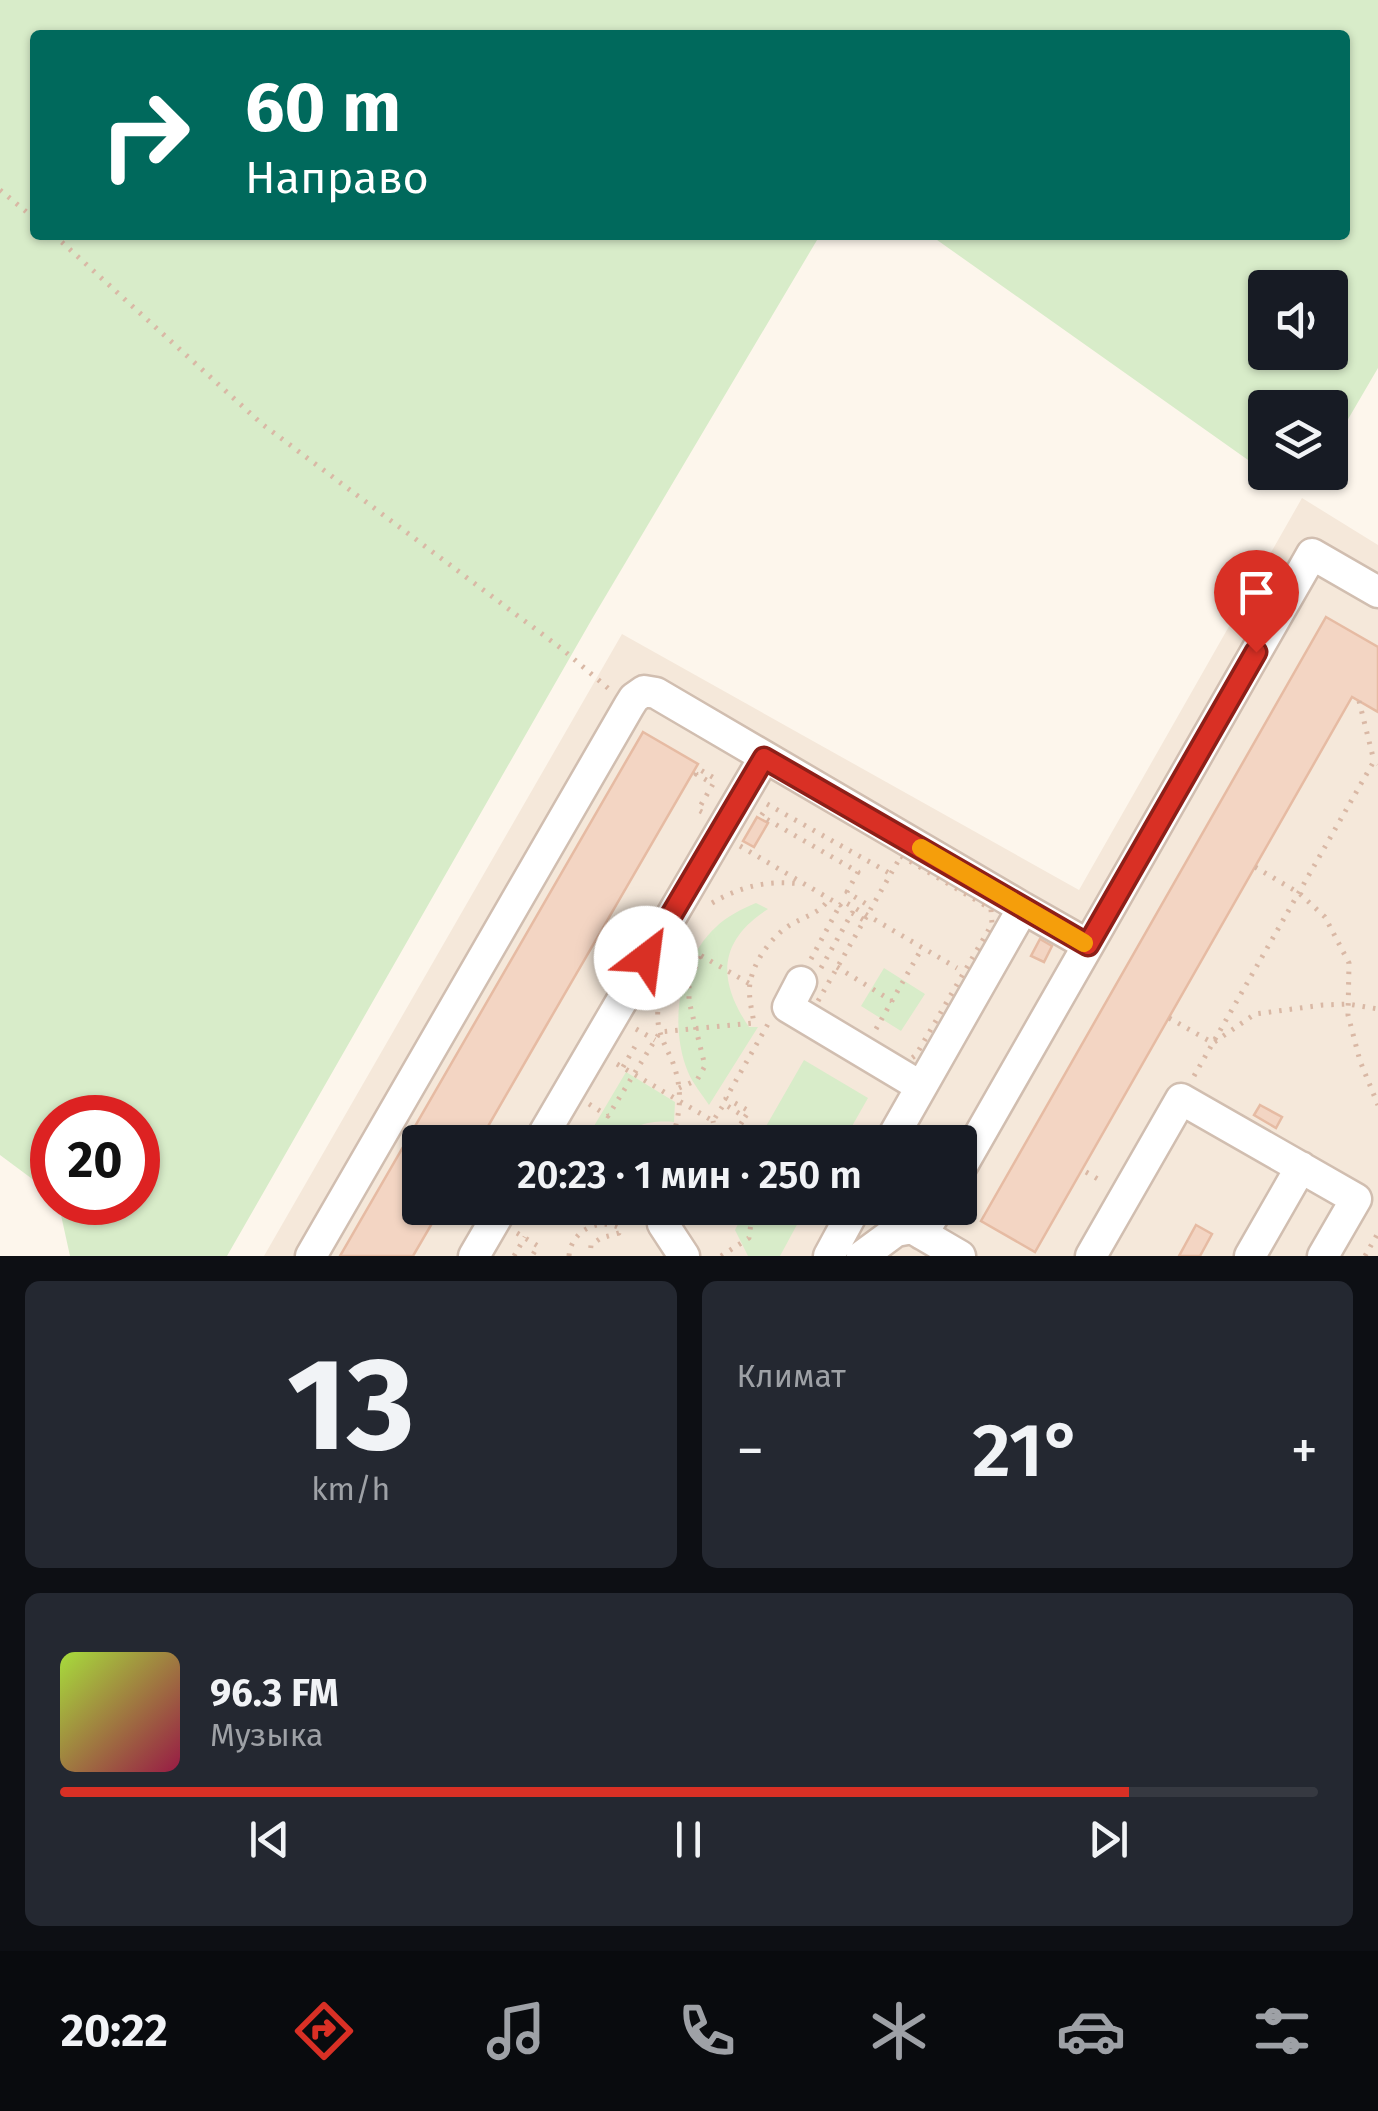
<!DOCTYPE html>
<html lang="ru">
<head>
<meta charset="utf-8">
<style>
  :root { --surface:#171b24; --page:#242831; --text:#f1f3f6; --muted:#9ea1a6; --line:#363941; --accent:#d93025 }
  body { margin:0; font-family:"Fira Sans",sans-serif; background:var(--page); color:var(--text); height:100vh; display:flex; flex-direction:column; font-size:38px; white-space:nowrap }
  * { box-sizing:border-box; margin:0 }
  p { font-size:32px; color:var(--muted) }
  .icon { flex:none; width:55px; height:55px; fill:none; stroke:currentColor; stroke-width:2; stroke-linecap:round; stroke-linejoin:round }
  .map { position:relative; height:1256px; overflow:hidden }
  .drawer { display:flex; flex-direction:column; gap:25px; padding:25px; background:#0d0f14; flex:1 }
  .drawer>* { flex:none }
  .guide { position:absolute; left:30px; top:30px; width:1320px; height:210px; border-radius:10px; box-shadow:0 2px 8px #0004; background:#00695c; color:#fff; overflow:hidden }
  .buttons { position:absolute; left:1248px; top:270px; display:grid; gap:20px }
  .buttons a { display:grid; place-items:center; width:100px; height:100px; border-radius:10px; background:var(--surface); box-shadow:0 2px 8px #0004; font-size:50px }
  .speed { position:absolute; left:30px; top:1095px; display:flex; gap:20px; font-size:50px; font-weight:700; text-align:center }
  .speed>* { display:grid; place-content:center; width:130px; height:130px; border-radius:50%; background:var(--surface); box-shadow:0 2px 8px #0004; line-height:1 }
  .speed .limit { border:15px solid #d22; background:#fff; color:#111 }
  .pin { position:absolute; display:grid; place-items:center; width:85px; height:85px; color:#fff; margin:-102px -42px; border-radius:50% 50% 50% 0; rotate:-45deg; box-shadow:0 0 10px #0007 }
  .pin .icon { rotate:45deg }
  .me { position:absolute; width:110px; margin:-55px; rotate:30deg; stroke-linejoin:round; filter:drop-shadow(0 0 8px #0008) }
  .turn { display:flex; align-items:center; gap:35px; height:210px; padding:0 50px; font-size:45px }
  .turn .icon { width:130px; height:130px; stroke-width:2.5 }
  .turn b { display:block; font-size:70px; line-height:85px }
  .big { font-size:75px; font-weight:600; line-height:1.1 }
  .drawer .widget { flex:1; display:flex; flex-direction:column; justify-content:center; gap:15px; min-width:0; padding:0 35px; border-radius:15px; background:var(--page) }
  .drawer .dial { align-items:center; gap:0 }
  .dial b { font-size:130px; line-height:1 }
  .song { display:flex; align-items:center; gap:30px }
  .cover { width:120px; height:120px; border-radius:15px; background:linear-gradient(135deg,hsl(80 70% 55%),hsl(340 70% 35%)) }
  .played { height:10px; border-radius:5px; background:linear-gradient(90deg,var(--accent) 85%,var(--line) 85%) }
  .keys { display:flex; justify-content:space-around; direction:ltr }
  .heat { display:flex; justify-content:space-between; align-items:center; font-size:55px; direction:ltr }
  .drawer .tiles { flex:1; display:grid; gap:25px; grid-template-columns:1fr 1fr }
  .widget:last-child { grid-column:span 2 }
  .trip { position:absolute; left:402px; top:1125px; width:575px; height:100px; border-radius:10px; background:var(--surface); box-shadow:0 2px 8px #0004; font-weight:600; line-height:100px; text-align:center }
  .tab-bar { display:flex; height:160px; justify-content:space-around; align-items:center; background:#090b0e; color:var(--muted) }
  .tab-bar .icon { width:70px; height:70px }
  .tab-bar .selected { color:var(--accent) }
  .tab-bar b { font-size:45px; color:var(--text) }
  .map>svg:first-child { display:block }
</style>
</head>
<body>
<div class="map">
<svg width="1378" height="1256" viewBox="0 0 1378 1256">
  <rect width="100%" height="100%" fill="#fdf6ec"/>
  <path fill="#f5e8da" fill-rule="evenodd" d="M1302,498l76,47v711h-1114l358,-622 457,256zM420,1142h540v66h-540z"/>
  <path fill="#d8ecc9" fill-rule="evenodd" d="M0,0h1378v368l-48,82v-42h-65v64l-335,-237h415v-200h-1310v200h785l-228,384 -365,637h-157l-9,-41 -26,-34 -35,-26zM1265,288h65v64h-65zM52,1118h86v84h-86z
    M756,903l12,6c-50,32 -51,71 -19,118h9l-49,78c-7,-11 -16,-21 -21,-33 -19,-46 -10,-110 28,-145 11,-11 26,-18 40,-24z
    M884,968l41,26 -24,37 -40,-25z
    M804,1060l64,38 -25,44h-86z
    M626,1072l49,30 -1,20c-21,-2 -43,2 -55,19l-25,-15z
    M740,1208h66l-26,48h-32l-13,-26 4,-8z"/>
  <path fill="#f3d5c3" stroke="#e6bba3" stroke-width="2.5" d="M1326,617l52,30v65l-26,-15 -317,555 -54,-31z
    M643,732l55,32 -152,262 -67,116h-59v66h21l-28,48h-73z
    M757,817l11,6 -14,24 -11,-6z
    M1040,939l12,7 -8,16 -13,-6z
    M1260,1105l22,12 -6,11 -22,-13z
    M1196,1225l16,9 -12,22h-21z"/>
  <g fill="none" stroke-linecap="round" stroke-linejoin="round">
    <defs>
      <path id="minor" d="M1023,908l65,37
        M801,982l-13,25 132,79
        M539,1142l225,-384
        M960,1169l352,-615 66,38
        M673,1208l-10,16 21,32
        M922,1234l16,-26
        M311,1256l318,-550 5,-8 10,-7 12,2 367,215 -133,234
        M474,1256l28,-48
        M829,1256l26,-48
        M862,1256l34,-25 16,-3 48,28
        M1091,1256l90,-157 175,100 -33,57
        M1250,1256l51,-89"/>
    </defs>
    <use href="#minor" stroke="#d1beb0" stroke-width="35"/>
    <path stroke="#d9b8a5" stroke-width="5" stroke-dasharray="2.5 8" stroke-linecap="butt" d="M0,190l35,29
      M54,235l208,189 300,225 47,40
      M1359,701l15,60
      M767,804l124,70
      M702,812l-4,-2 15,-26 -17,-10 3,-5 20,12
      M763,813l-2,3 97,56 -11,20 24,15
      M740,846l100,59 3,-4 114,67
      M901,856l90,53 1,15 -76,131 -11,8 -91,-55z
      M1255,867l44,26 26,24 24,46 -1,52 12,46 18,44
      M712,903c29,-17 56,-23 89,-19
      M683,945l67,39
      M811,959l29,-54
      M837,967l55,34
      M821,968l31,-55 12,7
      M660,991c-2,14 -4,28 0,41 3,11 9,21 13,31 10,27 8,53 -3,79
      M1169,1018l44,25 42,-29 68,-9 25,-1 30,5
      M636,1029l19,11
      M876,1029l46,-81
      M617,1064l96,57 11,-17 21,13
      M623,1067l14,-24
      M1194,1076l180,-315 4,3
      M679,1088l18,-8 8,-14 -16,-65v-17l11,-29
      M589,1104l19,12 52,-84 94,-9c-2,-12 -6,-27 -4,-40 4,-22 21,-46 40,-58 15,-9 29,-11 39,-26
      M745,1117l4,-6 -23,-13 42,-74
      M709,1142l6,-10 -2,-11
      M730,1142l15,-25
      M1086,1172l17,10
      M534,1208l18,4 41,-2 6,-2
      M517,1233l21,13 -6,10
      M514,1256l11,-19
      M569,1256c2,-25 29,-39 51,-28l-1,5 -18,5 -10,7 -1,11
      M721,1256l28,-18 4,-30
      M1365,1256l13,-23"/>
    <use href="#minor" stroke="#fff" stroke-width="30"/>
  </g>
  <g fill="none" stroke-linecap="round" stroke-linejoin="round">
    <defs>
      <path id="route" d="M646,958l118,-200 324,187 168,-293"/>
    </defs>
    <use href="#route" stroke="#8d1f18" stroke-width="25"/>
    <use href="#route" stroke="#d93025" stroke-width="18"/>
    <path stroke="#f59e0b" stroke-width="18" d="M921,848l163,95"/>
  </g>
</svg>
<div class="buttons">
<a><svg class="icon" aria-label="sound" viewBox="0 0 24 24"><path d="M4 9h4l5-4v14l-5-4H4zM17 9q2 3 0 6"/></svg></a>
<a><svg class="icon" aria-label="layers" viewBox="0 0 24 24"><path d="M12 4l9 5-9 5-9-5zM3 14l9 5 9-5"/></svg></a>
</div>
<div class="speed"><div class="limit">20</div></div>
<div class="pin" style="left:1256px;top:652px;background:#d93025"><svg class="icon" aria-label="arrive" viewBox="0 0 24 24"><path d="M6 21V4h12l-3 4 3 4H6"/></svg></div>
<svg class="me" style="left:646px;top:958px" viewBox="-20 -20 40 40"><circle r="19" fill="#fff"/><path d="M0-13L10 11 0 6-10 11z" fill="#d93025"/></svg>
<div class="trip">20:23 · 1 мин · 250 m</div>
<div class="guide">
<div class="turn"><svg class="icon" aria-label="right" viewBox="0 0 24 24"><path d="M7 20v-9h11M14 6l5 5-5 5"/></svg><div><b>60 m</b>Направо</div></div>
</div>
</div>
<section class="drawer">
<div class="tiles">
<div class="widget dial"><b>13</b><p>km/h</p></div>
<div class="widget"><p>Климат</p>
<div class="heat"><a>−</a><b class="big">21°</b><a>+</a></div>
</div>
<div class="widget">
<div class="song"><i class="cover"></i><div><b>96.3 FM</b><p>Музыка</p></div></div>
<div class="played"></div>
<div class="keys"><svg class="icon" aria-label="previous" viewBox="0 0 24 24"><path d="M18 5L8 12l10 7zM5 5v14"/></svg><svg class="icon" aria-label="pause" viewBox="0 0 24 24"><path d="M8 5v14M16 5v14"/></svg><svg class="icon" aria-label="next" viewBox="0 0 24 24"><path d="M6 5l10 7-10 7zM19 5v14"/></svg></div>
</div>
</div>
</section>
<nav class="tab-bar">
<b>20:22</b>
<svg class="icon selected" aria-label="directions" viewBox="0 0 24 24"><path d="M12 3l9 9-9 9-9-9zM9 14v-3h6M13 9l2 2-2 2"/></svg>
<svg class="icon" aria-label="music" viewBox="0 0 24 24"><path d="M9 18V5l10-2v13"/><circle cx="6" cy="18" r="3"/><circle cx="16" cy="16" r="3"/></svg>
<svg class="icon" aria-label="phone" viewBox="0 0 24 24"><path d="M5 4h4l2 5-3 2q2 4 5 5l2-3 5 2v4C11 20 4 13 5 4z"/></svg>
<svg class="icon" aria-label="climate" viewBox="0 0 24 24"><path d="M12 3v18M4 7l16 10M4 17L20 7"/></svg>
<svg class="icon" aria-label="car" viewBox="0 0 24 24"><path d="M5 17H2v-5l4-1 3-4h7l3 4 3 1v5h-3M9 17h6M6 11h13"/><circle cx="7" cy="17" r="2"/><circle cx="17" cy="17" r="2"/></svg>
<svg class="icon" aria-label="filters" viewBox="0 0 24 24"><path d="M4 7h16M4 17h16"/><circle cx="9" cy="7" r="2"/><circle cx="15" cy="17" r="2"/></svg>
</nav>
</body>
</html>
